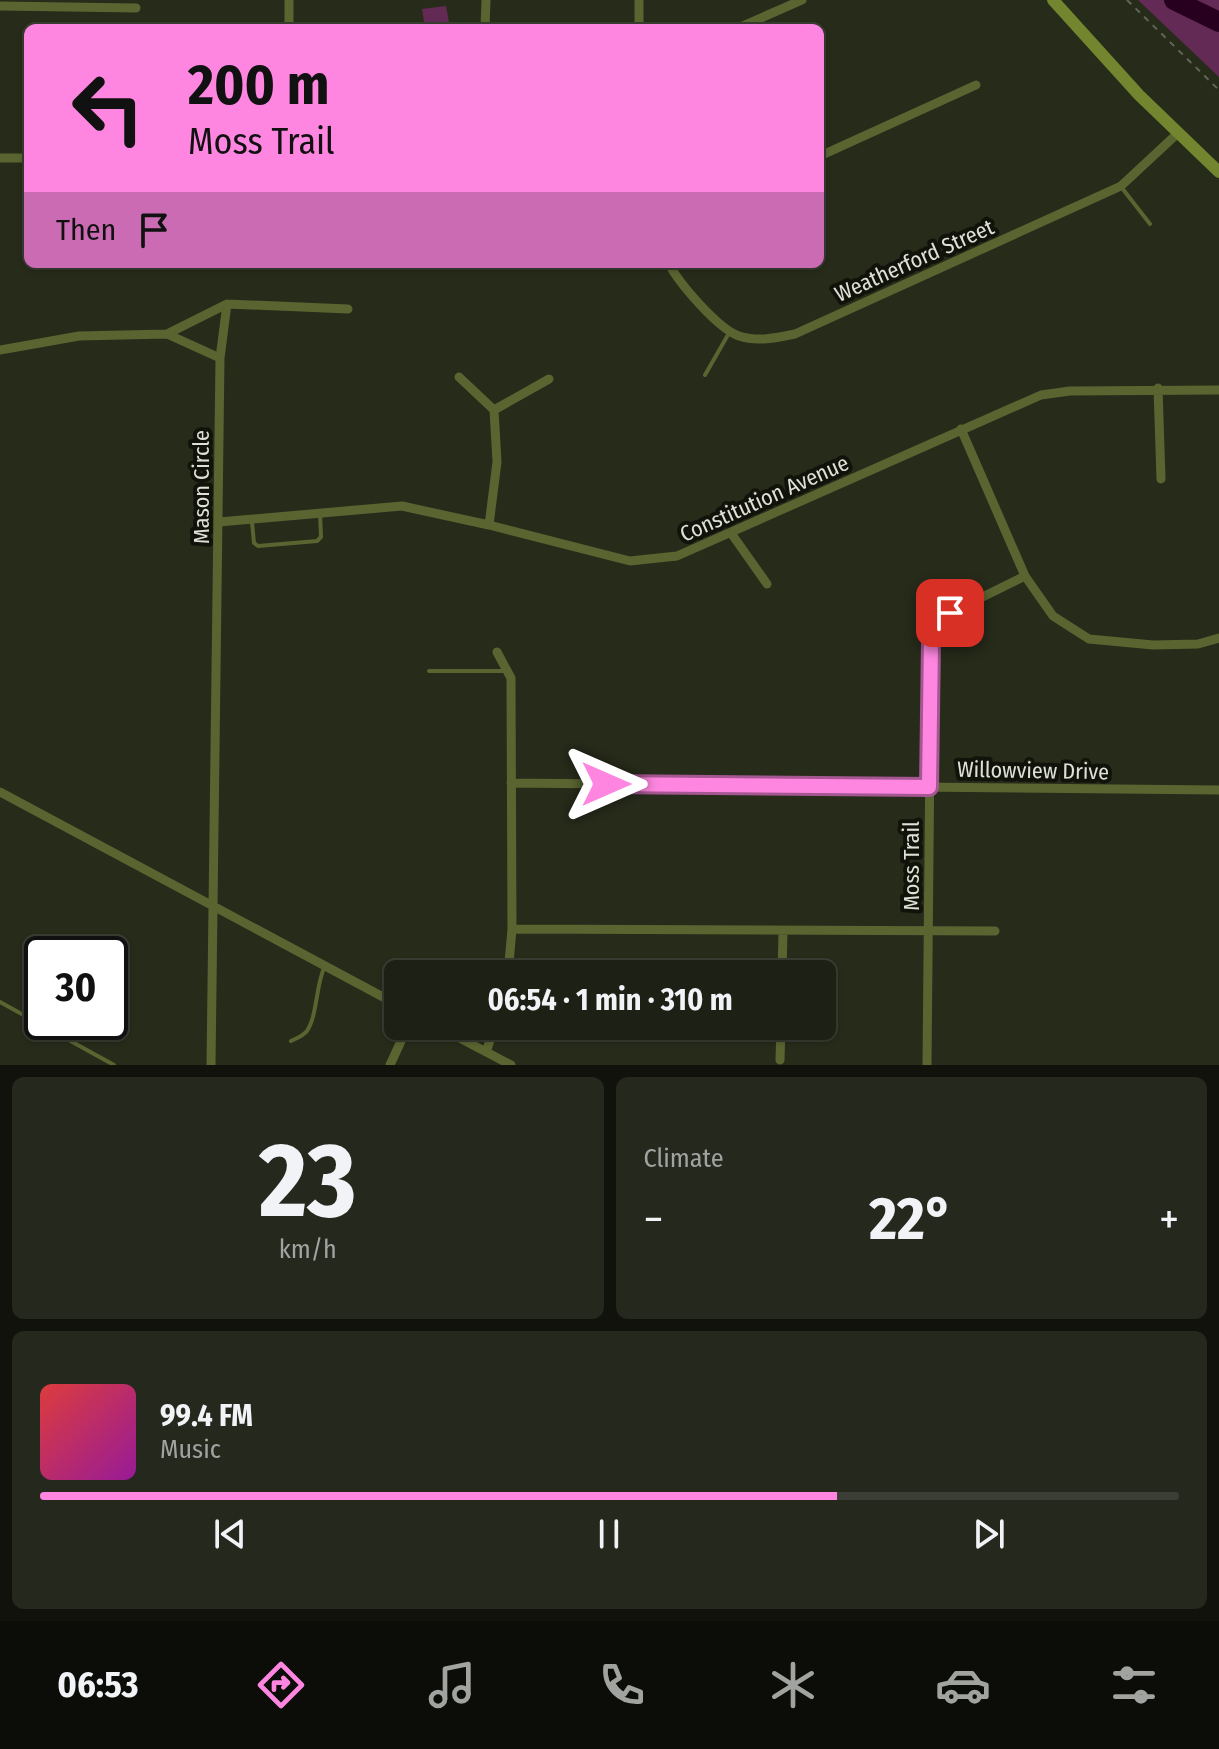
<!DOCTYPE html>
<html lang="en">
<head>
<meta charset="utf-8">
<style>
  :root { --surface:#1d2014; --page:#25281d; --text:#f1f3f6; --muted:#a0a3a0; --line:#3b3e34; --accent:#fe86e0 }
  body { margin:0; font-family:"Fira Sans Condensed",sans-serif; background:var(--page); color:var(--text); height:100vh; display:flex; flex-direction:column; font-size:30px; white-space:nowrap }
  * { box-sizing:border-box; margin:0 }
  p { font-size:26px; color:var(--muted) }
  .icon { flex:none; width:44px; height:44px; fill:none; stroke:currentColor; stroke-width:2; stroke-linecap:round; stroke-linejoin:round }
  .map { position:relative; height:1065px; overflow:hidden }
  .details { display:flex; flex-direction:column; gap:12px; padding:12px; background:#10120b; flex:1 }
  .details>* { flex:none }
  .guide { position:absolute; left:24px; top:24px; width:800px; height:244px; border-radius:12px; box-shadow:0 2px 6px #0004,0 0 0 2px var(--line); background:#fe86e0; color:#111; overflow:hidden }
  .speed { position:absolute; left:24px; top:936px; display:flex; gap:16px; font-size:40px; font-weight:700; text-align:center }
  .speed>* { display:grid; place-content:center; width:104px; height:104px; border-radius:50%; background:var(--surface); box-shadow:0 2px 6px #0004,0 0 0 2px var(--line); line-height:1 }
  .speed .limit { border:4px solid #111; border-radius:12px; background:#fff; color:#111 }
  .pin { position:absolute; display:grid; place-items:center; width:68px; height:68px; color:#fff; margin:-34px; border-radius:16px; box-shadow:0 4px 12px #0006 }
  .me { position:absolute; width:88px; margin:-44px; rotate:90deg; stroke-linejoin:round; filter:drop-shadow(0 0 6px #0008) }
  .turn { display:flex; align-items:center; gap:28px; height:168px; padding:0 32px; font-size:36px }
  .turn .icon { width:104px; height:104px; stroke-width:2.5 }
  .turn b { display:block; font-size:56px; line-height:68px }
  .then { display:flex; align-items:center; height:76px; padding:0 32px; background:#0003; gap:16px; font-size:30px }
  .big { font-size:60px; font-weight:700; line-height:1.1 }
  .details .widget { flex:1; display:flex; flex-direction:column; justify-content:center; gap:12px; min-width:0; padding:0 28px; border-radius:12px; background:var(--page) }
  .details .dial { align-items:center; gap:0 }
  .dial b { font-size:104px; line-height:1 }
  .song { display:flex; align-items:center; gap:24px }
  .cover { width:96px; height:96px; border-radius:12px; background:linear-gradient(135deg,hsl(0 70% 55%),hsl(300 70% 35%)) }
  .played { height:8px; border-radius:4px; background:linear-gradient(90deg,var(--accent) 70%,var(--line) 70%) }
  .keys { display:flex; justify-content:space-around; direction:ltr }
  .heat { display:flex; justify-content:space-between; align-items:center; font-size:44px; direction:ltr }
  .details .tiles { flex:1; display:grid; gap:12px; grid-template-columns:1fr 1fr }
  .widget:last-child { grid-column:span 2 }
  .trip { position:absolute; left:384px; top:960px; width:452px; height:80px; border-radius:12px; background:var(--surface); box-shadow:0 2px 6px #0004,0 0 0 2px var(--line); font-weight:700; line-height:80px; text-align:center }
  .menu { display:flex; height:128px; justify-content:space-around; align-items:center; background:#0c0d08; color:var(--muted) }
  .menu .icon { width:56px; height:56px }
  .menu .selected { color:var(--accent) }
  .menu b { font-size:36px; color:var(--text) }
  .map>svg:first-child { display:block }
</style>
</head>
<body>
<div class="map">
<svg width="1219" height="1065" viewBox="0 0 1219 1065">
  <rect width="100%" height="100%" fill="#272b1a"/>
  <path fill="#642a56" d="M1138,0h81v77z
    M446,6l4,22h-25l-3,-19z"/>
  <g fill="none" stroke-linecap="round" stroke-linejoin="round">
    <path stroke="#27001f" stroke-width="20" d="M1174,0l45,22"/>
    <path stroke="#616556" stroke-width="2" stroke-dasharray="6 6" stroke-linecap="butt" d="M1127,0l92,90"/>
    <path stroke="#596431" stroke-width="4" d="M1122,188l28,36
      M705,375l24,-42
      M252,522l2,21 4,3 59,-5 4,-4 -1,-24
      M429,671h76
      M0,1002l114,63
      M291,1041c6,-3 12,-5 16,-10 10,-15 9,-45 17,-63"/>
    <path stroke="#596431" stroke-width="9" d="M639,0v28
      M0,6l136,2
      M289,28v-28
      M485,28l1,-28
      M738,28l64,-28
      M820,156l156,-71
      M0,158h28
      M669,264c10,19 49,65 70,72 18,6 37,2 56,-2l326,-148 57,-53
      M167,334l53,24
      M0,350l79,-14 88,-2 60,-30 121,5
      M459,377l35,33 3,52 -8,63
      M1158,388l3,91
      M494,410l55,-31
      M961,429l64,147 28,40 36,23 64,6 45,-1 21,-6
      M219,522l183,-16 87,19 141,36 47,-5 364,-161 29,-4 149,-1
      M731,533l36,51
      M497,652l14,26 1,251 -4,45
      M511,783l708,7
      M0,792l398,213
      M512,929l483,2
      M782,974l1,-43
      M437,1026l74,39
      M486,1052l9,-26
      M780,1060l1,-34
      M211,1065l9,-707 7,-54
      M390,1065l18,-39
      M927,1065l4,-424 19,-28 75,-37"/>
    <path stroke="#73852e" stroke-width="12" d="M1053,0l86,95 80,77"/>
  </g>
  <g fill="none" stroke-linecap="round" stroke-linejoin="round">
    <defs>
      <path id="route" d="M606,784l323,3 2,-146 19,-28"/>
    </defs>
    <use href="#route" stroke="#a55792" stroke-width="20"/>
    <use href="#route" stroke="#fe86e0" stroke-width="14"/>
  </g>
  <g text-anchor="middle" stroke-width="8" stroke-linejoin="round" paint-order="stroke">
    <g font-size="22" fill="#dee1d6" stroke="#11130b">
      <text transform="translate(914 260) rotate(-24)" y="8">Weatherford Street</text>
      <text transform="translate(201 487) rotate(-90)" y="8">Mason Circle</text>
      <text transform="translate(764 498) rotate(-24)" y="8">Constitution Avenue</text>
      <text transform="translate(1033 770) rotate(1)" y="8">Willowview Drive</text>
      <text transform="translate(911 866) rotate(-90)" y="8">Moss Trail</text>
    </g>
  </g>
</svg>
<div class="speed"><div class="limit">30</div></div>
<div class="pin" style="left:950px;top:613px;background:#d93025"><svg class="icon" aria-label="arrive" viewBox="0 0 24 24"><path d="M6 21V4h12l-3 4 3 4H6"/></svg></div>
<svg class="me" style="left:606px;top:784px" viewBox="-20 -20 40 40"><path d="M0-17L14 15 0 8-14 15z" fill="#fe86e0" stroke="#fff" stroke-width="4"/></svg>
<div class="trip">06:54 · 1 min · 310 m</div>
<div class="guide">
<div class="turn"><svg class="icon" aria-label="left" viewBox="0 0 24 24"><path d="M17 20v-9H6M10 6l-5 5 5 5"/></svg><div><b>200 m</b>Moss Trail</div></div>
<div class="then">Then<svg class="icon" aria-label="arrive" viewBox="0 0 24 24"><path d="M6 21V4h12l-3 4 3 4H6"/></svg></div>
</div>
</div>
<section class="details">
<div class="tiles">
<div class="widget dial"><b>23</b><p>km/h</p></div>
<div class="widget"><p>Climate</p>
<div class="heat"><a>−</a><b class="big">22°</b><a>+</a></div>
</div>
<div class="widget">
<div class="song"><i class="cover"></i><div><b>99.4 FM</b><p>Music</p></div></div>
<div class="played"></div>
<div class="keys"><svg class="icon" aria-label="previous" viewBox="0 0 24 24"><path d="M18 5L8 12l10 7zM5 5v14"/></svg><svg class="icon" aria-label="pause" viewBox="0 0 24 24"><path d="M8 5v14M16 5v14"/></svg><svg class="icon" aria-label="next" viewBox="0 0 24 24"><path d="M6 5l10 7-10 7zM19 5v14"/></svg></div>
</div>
</div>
</section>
<nav class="menu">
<b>06:53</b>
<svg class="icon selected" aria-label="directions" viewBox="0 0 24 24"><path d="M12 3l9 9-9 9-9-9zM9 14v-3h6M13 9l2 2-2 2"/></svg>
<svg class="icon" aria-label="music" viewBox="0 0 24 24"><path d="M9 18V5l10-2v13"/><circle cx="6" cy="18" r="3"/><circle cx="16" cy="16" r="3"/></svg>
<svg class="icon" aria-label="phone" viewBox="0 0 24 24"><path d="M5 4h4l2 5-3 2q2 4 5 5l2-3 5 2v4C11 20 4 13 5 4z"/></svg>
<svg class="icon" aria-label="climate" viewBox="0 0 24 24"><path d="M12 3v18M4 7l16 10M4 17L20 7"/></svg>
<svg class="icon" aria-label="car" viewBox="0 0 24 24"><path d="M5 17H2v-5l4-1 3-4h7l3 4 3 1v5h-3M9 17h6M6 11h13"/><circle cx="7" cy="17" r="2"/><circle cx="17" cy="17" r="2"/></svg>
<svg class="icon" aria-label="filters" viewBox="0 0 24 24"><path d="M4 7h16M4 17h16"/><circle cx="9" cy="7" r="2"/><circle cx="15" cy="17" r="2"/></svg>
</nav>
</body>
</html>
